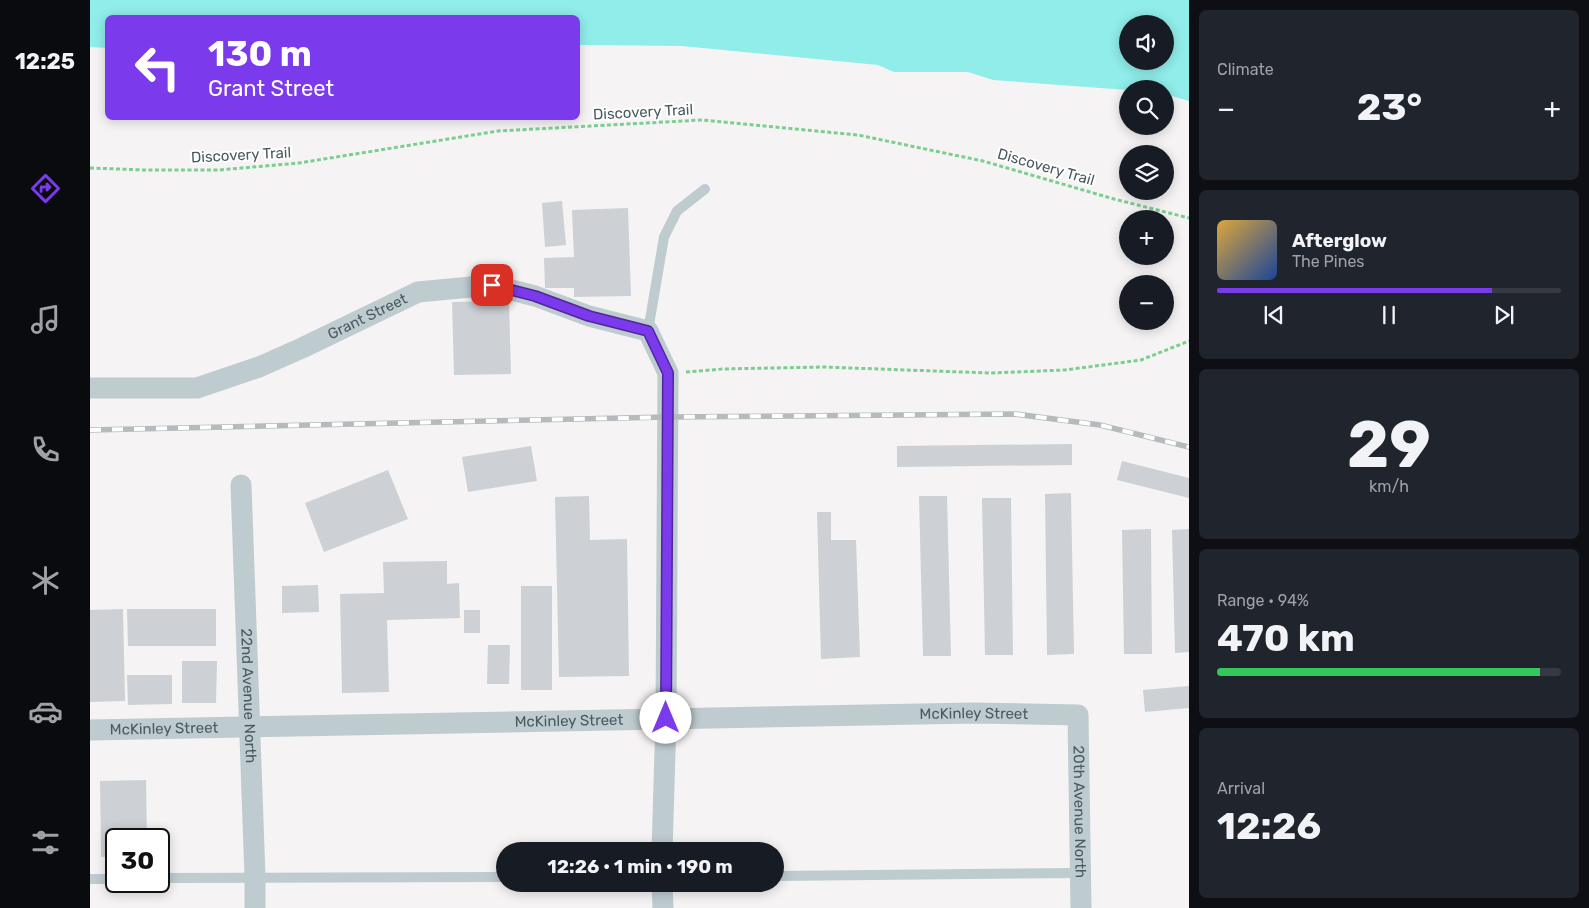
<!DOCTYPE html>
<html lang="en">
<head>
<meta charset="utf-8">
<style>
  :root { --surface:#171b24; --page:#20242c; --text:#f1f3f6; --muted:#9ea1a6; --line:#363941; --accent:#7c3aed }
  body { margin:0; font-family:Rubik,sans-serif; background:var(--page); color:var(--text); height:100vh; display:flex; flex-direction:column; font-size:19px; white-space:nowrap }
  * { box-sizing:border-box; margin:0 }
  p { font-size:16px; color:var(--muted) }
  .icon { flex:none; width:28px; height:28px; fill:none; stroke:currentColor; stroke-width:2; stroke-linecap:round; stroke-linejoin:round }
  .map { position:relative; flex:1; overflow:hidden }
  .drawer { display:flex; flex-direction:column; gap:10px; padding:10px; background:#0d0f14; width:400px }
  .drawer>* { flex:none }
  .top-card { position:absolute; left:15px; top:15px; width:475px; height:105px; border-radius:8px; box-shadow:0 2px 12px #0003; background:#7c3aed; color:#fff; overflow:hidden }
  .fabs { position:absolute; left:1029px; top:15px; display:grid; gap:10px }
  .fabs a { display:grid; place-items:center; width:55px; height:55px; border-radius:50%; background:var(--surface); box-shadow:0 2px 12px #0003; font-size:25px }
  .speed { position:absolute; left:15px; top:828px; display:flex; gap:10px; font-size:25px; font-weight:700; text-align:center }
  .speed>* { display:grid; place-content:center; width:65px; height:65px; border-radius:50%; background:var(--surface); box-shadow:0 2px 12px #0003; line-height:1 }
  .speed .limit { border:2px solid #111; border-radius:8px; background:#fff; color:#111 }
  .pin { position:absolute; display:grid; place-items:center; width:42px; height:42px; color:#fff; margin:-21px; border-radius:10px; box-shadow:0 2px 8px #0006 }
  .me { position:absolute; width:55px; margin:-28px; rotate:0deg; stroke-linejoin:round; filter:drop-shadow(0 0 4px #0008) }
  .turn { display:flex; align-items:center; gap:18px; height:105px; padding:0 20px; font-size:22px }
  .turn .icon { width:65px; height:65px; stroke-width:2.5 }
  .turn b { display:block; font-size:35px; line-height:42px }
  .big { font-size:38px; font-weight:700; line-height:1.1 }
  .drawer .tile { flex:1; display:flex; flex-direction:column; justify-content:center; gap:8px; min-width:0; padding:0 18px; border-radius:8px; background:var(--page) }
  .drawer .dial { align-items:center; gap:0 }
  .dial b { font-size:65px; line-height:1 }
  .song { display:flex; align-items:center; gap:15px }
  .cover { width:60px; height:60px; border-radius:8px; background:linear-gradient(135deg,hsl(40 70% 55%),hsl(220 70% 35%)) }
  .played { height:5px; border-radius:2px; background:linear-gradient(90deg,var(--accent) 80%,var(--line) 80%) }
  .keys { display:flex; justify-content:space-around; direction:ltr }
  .heat { display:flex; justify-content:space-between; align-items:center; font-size:28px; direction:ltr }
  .charge { height:8px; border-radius:4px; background:linear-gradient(90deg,#34c759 94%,var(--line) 0) }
  .trip { position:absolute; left:406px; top:842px; width:288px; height:50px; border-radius:25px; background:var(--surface); box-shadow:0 2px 12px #0003; font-weight:700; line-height:50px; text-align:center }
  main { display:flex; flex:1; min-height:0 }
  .menu { display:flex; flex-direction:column; width:90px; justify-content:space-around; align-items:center; background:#090b0e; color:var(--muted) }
  .menu .icon { width:35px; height:35px }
  .menu .selected { color:var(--accent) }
  .menu b { font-size:22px; color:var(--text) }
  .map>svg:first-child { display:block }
</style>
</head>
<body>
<main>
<nav class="menu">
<b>12:25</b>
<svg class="icon selected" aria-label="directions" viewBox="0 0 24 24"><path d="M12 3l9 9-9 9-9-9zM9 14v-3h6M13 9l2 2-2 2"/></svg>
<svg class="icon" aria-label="music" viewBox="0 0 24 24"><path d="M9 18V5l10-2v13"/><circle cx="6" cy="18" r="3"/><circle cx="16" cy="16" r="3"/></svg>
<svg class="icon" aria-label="phone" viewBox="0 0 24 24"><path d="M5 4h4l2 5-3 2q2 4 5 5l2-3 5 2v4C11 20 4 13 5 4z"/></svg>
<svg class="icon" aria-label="climate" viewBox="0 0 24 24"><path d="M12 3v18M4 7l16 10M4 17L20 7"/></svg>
<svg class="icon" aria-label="car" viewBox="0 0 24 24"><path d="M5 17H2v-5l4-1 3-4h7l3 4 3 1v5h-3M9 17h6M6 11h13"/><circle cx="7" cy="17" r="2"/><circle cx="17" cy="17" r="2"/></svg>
<svg class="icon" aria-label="filters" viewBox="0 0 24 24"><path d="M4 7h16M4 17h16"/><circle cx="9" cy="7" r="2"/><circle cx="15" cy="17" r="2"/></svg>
</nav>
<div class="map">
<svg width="1099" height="908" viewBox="0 0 1099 908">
  <rect width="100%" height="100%" fill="#f5f3f3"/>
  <path fill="#90edea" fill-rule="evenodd" d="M0,0h1099v101l-24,-7v-5l-38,1 -134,-10 -25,-8h-74l-16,-7 -196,-19 -104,-1v-27h-470l-1,30 -17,-1zM1038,24h37v37h-37z"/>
  <path fill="#cdd1d5" d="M472,201l4,44 -21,2 -3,-44z
    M538,208l3,88 -57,1v-9h-29l-1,-30 30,-1 -2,-47z
    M419,301l2,73 -57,1 -2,-73z
    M982,444v21l-175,2v-21z
    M441,446l6,35 -69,11 -6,-35z
    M1032,461l67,17v20l-72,-18z
    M298,470l20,49 -84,33 -19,-49z
    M981,493l3,161 -27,1 -2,-161z
    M499,496l1,44 37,-1 2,137 -70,1 -4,-180z
    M829,496h28l4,160h-28z
    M892,498h29l2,157h-28z
    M727,512h14v28h25l4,117 -39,2z
    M1061,529l1,125h-28l-2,-124z
    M1099,529v123l-14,1 -3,-123z
    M357,561v23l12,-1 1,35 -73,2 2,72 -47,1 -2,-99 44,-1 -1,-31z
    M228,585l1,27 -37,1v-27z
    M431,586h31v104h-31z
    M33,609l2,92 -35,1v-92z
    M37,609h89v37h-88z
    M374,610h16v23h-16z
    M398,645h22l-1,39h-22z
    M92,661h35l-1,42h-34z
    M37,675h45v29l-44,1z
    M1099,686v22l-44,4 -2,-22z
    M56,780l1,59h-31v17l-15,1 -1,-76z"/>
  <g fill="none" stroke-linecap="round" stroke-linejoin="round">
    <path stroke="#7acf90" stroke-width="3" stroke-dasharray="4 2.5" stroke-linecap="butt" d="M0,168l55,2h74l80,-7 199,-32 204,-11 156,15 125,26 131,38 75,19
      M596,372l37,-3 100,-2 167,6 75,-3 76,-10 48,-19"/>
    <path stroke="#becbcf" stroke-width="10" d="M558,331l16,-94 13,-26 28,-22
      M685,876l304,-3
      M69,878l346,-1
      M0,879h26"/>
    <g stroke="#becbcf" stroke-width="21">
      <path id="s1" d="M0,388h107l62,-21 43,-19 116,-56 74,-7 43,11 54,20 59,15 20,42 -2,345 -4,133"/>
      <path id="s2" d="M151,485l14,392v31"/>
      <path id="s3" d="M0,730l883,-17 105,2 3,193"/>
      <path d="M572,884l1,24"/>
    </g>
    <defs>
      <path id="rail" d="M0,430l578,-13 347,-3 85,11 89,22"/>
    </defs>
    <use href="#rail" stroke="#b5babd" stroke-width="5.5"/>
    <use href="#rail" stroke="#fff" stroke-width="4" stroke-dasharray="11" stroke-linecap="butt"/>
  </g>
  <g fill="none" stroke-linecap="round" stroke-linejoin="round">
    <defs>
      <path id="route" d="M402,285l43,11 54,20 59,15 20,42 -2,345"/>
    </defs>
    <use href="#route" stroke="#51269a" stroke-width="12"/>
    <use href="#route" stroke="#7c3aed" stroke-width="9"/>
  </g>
  <g text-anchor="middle" stroke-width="4" stroke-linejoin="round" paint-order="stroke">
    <g font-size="15" fill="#4a5b60" stroke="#fff">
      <text transform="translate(553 112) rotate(-3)" y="5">Discovery Trail</text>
      <text transform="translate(151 155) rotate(-3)" y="5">Discovery Trail</text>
      <text transform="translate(956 167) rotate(16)" y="5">Discovery Trail</text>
      <text dy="5" stroke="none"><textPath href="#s1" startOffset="292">Grant Street</textPath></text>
      <text dy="5" stroke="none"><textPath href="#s2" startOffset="211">22nd Avenue North</textPath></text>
      <text dy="5" stroke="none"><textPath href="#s3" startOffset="884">McKinley Street</textPath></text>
      <text dy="5" stroke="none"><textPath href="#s3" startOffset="479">McKinley Street</textPath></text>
      <text dy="5" stroke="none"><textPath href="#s3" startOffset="74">McKinley Street</textPath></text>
      <text dy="5" stroke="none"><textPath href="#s3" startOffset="1085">20th Avenue North</textPath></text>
    </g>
  </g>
</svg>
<div class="fabs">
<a><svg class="icon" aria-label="sound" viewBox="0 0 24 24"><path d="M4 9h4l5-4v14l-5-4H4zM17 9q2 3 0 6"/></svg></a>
<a><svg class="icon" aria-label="search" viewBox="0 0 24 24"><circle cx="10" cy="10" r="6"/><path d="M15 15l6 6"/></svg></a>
<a><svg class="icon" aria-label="layers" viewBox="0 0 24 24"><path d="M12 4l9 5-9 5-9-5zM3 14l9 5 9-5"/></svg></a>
<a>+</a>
<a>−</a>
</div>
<div class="speed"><div class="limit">30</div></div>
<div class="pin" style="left:402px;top:285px;background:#d93025"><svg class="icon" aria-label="arrive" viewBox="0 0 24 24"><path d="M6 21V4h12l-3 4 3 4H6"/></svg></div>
<svg class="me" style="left:576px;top:718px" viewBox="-20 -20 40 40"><circle r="19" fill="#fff"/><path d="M0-13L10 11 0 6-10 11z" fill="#7c3aed"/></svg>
<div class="trip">12:26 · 1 min · 190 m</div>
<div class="top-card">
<div class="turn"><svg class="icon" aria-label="left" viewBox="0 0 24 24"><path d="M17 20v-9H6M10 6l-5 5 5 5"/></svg><div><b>130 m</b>Grant Street</div></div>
</div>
</div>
<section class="drawer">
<div class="tile"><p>Climate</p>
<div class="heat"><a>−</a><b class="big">23°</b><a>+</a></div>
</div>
<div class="tile">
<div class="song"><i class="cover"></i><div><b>Afterglow</b><p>The Pines</p></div></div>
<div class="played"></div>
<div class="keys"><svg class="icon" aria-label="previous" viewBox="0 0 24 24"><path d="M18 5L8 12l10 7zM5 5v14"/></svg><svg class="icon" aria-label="pause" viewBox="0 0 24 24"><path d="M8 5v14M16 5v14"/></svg><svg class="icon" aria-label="next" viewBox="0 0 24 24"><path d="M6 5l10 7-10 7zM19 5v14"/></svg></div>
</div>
<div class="tile dial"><b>29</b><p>km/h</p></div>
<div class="tile"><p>Range · 94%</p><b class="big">470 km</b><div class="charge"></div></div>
<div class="tile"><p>Arrival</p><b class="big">12:26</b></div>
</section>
</main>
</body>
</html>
